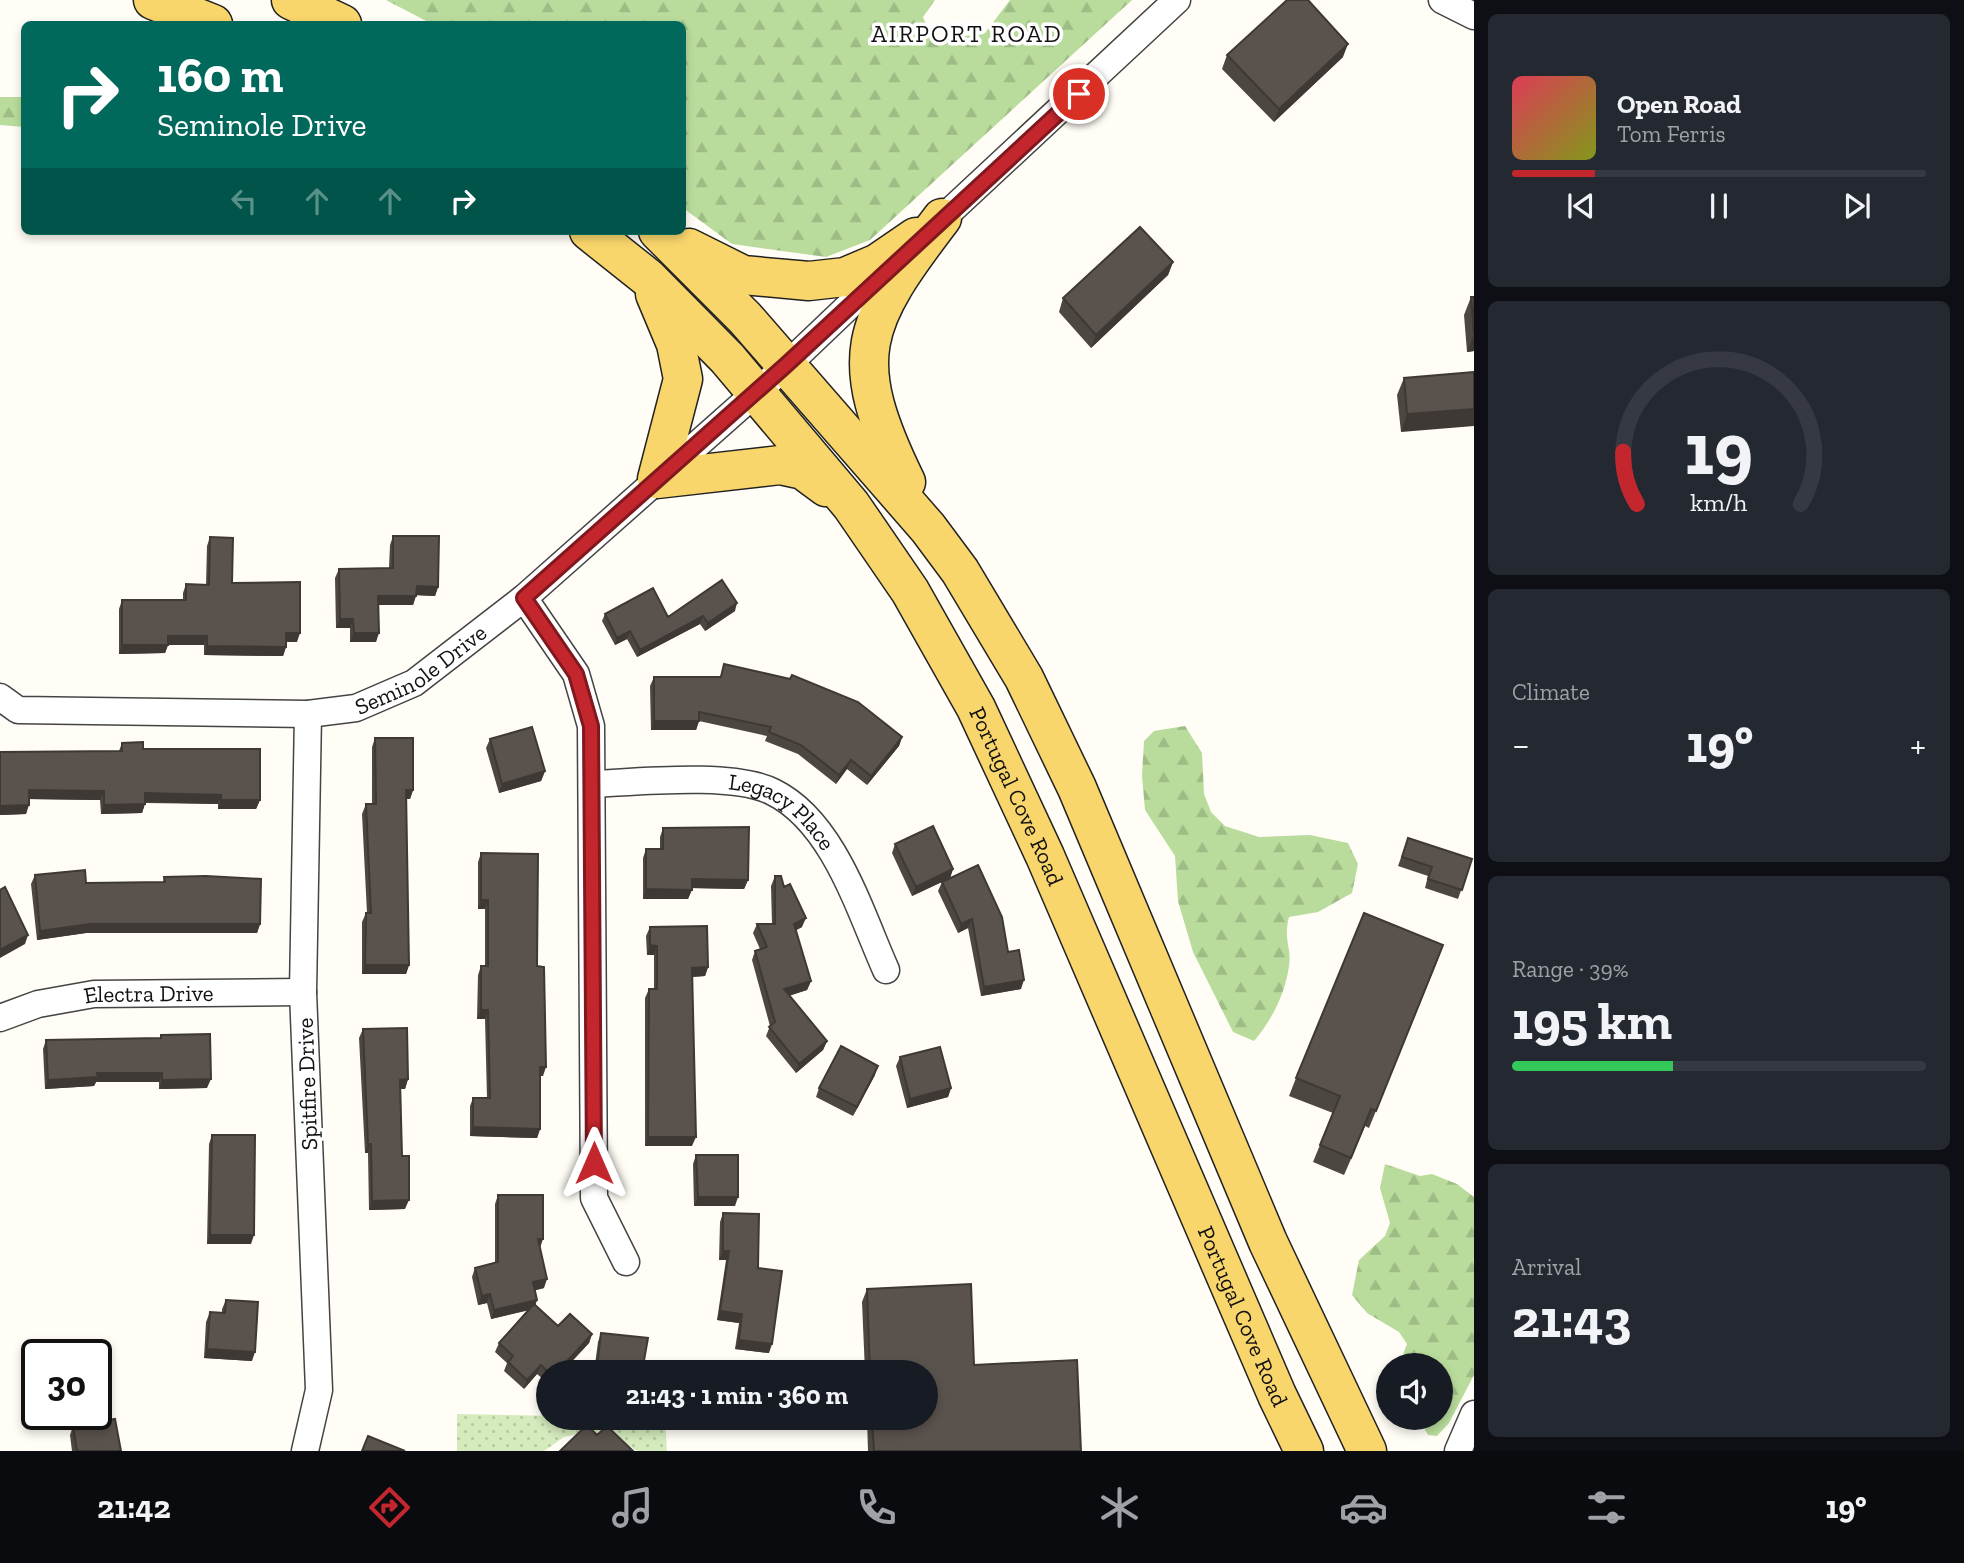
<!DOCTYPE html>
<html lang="en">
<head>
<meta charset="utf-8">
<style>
  :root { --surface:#171b24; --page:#242831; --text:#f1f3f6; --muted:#9ea1a6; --line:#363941; --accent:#c4262e }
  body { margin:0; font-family:"Zilla Slab",serif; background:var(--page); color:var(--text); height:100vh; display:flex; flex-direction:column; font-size:26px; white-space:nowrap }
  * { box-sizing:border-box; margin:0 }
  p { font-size:23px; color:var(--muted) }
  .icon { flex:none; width:38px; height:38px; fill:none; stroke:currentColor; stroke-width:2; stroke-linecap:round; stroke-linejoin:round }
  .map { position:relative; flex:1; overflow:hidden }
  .drawer { display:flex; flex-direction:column; gap:14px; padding:14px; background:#0d0f14; width:490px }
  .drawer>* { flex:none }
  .top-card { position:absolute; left:21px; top:21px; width:665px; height:214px; border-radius:10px; box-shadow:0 4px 10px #0003; background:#00695c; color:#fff; overflow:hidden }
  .tools { position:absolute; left:1376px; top:1353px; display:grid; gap:14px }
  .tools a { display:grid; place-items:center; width:77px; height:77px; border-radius:50%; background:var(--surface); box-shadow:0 4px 10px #0003; font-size:35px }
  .speed { position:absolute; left:21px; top:1339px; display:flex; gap:14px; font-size:35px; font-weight:700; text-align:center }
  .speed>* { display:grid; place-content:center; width:91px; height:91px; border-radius:50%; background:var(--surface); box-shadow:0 4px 10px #0003; line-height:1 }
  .speed .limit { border:4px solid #111; border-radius:10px; background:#fff; color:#111 }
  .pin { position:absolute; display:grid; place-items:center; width:60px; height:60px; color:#fff; margin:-30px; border:4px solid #fff; border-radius:50%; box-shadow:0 2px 7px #0007 }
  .me { position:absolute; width:77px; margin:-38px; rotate:0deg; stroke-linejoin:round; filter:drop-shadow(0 0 5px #0008) }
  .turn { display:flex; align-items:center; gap:24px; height:147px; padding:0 21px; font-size:32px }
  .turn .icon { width:91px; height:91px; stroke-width:2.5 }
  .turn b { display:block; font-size:49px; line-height:60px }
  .lanes { display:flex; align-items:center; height:66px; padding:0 21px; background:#0003; justify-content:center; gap:35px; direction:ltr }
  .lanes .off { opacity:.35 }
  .big { font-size:52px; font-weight:700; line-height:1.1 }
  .drawer .widget { flex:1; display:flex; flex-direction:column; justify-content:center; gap:10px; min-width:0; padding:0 24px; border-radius:10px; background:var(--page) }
  .drawer .dial { align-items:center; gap:0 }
  .dial svg { height:182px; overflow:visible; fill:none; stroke:var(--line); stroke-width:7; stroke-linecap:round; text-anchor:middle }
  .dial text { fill:var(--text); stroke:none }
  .song { display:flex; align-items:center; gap:21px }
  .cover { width:84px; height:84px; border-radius:10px; background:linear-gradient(135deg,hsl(350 70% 55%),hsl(70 70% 35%)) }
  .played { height:7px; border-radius:4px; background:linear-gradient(90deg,var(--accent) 20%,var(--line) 20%) }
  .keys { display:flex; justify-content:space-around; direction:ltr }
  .heat { display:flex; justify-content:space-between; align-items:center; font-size:38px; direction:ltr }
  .charge { height:10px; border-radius:5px; background:linear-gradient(90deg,#34c759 39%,var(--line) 0) }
  .trip { position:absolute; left:536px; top:1360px; width:402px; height:70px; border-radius:35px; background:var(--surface); box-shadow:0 4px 10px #0003; font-weight:700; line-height:70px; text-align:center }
  .menu { display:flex; height:112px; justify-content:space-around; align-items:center; background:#090b0e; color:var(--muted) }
  .menu .icon { width:49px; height:49px }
  .menu .selected { color:var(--accent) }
  .menu b { font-size:32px; color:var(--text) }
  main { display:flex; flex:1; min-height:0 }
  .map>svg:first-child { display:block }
</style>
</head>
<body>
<main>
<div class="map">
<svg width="1474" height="1451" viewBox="0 0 1474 1451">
  <defs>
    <pattern id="grass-dots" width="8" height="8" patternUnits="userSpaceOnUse" patternTransform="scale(1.75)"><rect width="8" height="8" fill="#d5ebbd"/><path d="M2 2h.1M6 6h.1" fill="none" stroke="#b6c8a1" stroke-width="1.8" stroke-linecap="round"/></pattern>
    <pattern id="forest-firs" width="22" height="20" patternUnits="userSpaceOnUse" patternTransform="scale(1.75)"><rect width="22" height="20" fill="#b9dc9c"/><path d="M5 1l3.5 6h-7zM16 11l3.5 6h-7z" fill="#9ebc85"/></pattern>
  </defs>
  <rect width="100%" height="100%" fill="#fffdf5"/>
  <path fill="url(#grass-dots)" d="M457,1414l208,4 2,33h-30l-25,-16 -25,-3 -23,5 -20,14h-87z"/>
  <path fill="url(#forest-firs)" d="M386,0h549l-12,17 7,17 16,5 39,-6 25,-33h122l-262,240 -44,17 -94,-13 -49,-36 -1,-184h-250z
    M0,97h24v30l-24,-2z
    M1185,726l17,27 2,41 7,18 14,14 34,11 51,-2 38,8 10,21 -6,29 -34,19 -29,5c-6,22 3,32 0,49 -4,28 -17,54 -35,75l-21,-9 -40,-80 -15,-51 -3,-45 -30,-46 -3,-34 2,-35 10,-10z
    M1385,1164l35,12 12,-2 25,10 17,13v178l-25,48 -12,13 -9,-1 -10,-17h22v-53h-41l8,-21 -8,-12 -32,-19 -15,-18 7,-35 26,-24 5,-13 -10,-35z"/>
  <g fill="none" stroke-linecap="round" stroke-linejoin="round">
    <defs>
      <g id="minor">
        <path d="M1442,0l32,16"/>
        <path d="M930,230l247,-230"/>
        <path d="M524,598l52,76 15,52 3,472 32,64"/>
        <path id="s1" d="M0,697l18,13 290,4 48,-6 58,-25 110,-85 263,-233 107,-102"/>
        <path id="s2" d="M592,784c46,-2 142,-12 181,8 61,30 87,120 113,178"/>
        <path id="s3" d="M0,1018l38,-14 56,-10 209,-2"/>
        <path d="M305,1451l14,-61 -16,-398 5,-278"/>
        <path d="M1458,1451l16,-37"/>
      </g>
      <g id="primary">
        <path d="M153,0l60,24"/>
        <path d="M291,0l51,24"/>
        <path id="s4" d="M589,231l59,47 79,80 124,147 59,86 66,117 69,148 232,539 27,56"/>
        <path d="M658,231l87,87 183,210 32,43 64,107 53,110 191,454 99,209"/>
        <path d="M689,248l54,27 66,6 36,-4 33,-14 38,-26"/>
        <path d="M655,294l21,50 7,35 -26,100 123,-14 23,5 23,17"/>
        <path d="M906,482c-61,-125 -45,-158 36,-264"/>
      </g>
    </defs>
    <use href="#minor" stroke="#444" stroke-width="29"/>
    <use href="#primary" stroke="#222" stroke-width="41"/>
    <use href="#minor" stroke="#fff" stroke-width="26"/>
    <use href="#primary" stroke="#f9d66b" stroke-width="38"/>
  </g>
  <path fill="#4d4742" d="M1227,55l116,2 -69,65 -52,-53z
    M1173,262l-5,13 -77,73 -32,-36 4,-14z
    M1471,297h3v54l-7,1 -3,-37z
    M1474,372l-73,60 -4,-37 7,-17z
    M393,536l45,51 -3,9 -19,-1 -3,10h-34l-3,37h-26v-14h-14l-1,-50 4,-9 50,-1 1,-23z
    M210,537l22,46 65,59h-11v5l-3,9 -79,-1v-10h-36l-3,8 -46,1v-45l3,-9h61v-7l3,-9 20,1 1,-39z
    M735,611l-30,20 -5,-7 -63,33 -10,-18 -12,6 -13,-24 3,-7 63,3z
    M724,664l178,73 -3,9 -32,39 -20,-16 -11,15 -38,-30 -33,-13 2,-5 -68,-15 -3,9h-45l-1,-44 4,-9h66z
    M375,738l38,52 -3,9h-4l3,166 -3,9h-44v-52l4,-9h1l-5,-99 4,-10h6v-57z
    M490,739l55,32 -4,10 -42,12 -13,-45z
    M122,743l21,6 117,51 -4,9h-38v-5l-73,-1 -3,10 -41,1 -1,-14 -71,-1 -3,15 -26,1v-63l119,-1z
    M663,828l85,52 -4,9 -52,-1 -4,11h-45v-41l3,-9h14v-12z
    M1408,838l64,21 -14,40 -33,-11 3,-12 -30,-10z
    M895,844l58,25 -3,9 58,74 13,37 -40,7 -13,-68 -10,5 -20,-42 4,-9 -30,14 -20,-43z
    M481,853l56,113 6,110h-3v53l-3,9 -67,-2v-30l3,-8h14l-2,-79h-8l1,-44 3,-9h4v-57h-7v-47z
    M35,875l51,8 77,-1 1,-5 96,47 -3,9h-171l-49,7 -6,-56z
    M775,876l9,11 18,40 -6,3 15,51 -4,9 -18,6 38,45 -4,9 -27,23 -30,-37 4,-10 -18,-66 3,-9 5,-2 -7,-16 4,-9h15l-1,-38z
    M650,927l58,40 -3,9 -13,1v169h-47v-148l4,-9h5v-34h-7l-1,-19z
    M1443,945l-74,183 -4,-2 -21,49 -31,-13 20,-49 -44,-17 7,-18z
    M363,1029l45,50 -3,10h-5l2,67 3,53 -36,1 -1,-57h-3l-6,-115z
    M161,1035l46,53 -48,1v-7h-63l-2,4 -49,3 -2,-40 3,-9 114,-2z
    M900,1057l51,31 -3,9 -41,11 -11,-42z
    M875,1075l-22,41 -37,-19 3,-9z
    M212,1135l39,109h-44l2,-100z
    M696,1155l39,51h-41l-1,-42z
    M498,1195l42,53 4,40 -9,2 2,10 -2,5 23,21 34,8 -3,9 -27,29h-14v11l-11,-9 -13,15 -20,-18 3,-8 -12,-11 4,-9 29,-33 -37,9 -4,-16 -9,2 -6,-28 3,-9 20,-5v-59z
    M723,1213l35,55 11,85 -34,-4 4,-26 -22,-3 9,-60h-7l1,-38z
    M867,1289l107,76 107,86h-213l-1,-33h59v-46h-61l-3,-70z
    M226,1300l26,61 -48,-3 2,-36 4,-10 12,1v-4z
    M601,1333l41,39h-48l4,-30z
    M73,1426l48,25h-49l-2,-16z"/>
  <path fill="#3f3936" d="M1348,44l-5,13 -69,65 5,-13z
    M1173,262l-5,13 -77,73 5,-13z
    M1474,334v17l-7,1z
    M1474,409v17l-73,6 6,-18z
    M417,586l21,1 -3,9 -22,-1z
    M378,596h38l-3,9h-38z
    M737,603l-2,8 -30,20 3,-8z
    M703,616l-3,8 -63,33 3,-7z
    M340,619h13l-3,9h-14z
    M630,631l-3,8 -12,6 2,-7z
    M286,633h14l-3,9h-14z
    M354,633h25l-3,9h-26z
    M168,636h39l-3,9h-39z
    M122,645h46l-3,8 -46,1z
    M207,646l79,1 -3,9 -79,-1z
    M654,721h45l-3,9h-45z
    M902,737l-3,9 -32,39 4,-9z
    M851,760l-4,9 -11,15 3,-9z
    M545,771l-4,10 -42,12 3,-9z
    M29,790l75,1 -4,9 -75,-1z
    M406,790h7l-3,9h-7z
    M145,793l76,2 -3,9 -77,-2z
    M221,800h39l-4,9h-38z
    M145,804l-3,9 -41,1 3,-9z
    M29,805l-3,9 -26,1v-9z
    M953,869l-3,9 -38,18 4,-9z
    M692,879l56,1 -4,9 -56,-1z
    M646,889l46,1 -4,9h-45z
    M481,900h7l-3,9h-7z
    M806,918l-4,9 -11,6 3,-9z
    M972,919l-4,9 -10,5 3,-9z
    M90,924h170l-3,9h-171l-49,7 3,-9z
    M28,935l-3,9 -25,14v-8z
    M650,945l7,1 -3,9h-7z
    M1443,945l-6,17 -68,166 7,-17z
    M365,965h44l-3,9h-44z
    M708,967l-3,9 -16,1 3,-9z
    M1024,980l-3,9 -40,7 3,-9z
    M811,981l-4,9 -27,8 4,-9z
    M481,1010h7l-3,9h-8z
    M827,1041l-4,9 -27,23 3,-9z
    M878,1066l-3,9 -22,41 4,-9z
    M540,1067h6l-3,9h-7z
    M97,1073h65l-3,9h-63l-2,4 -49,3 3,-9z
    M211,1079l-4,9 -48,1 3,-9z
    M408,1079l-3,10h-8l3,-9z
    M951,1088l-3,9 -41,11 3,-9z
    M1371,1109l-6,17 -21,49 7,-17z
    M473,1127l67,2 -3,9 -67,-2z
    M648,1137h48l-4,9h-47z
    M368,1144h3l-3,9h-3z
    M698,1197h40l-3,9h-41z
    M409,1200l-4,9 -36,1 3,-9z
    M210,1235h44l-3,9h-44z
    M538,1239h5l-3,9z
    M723,1251h6l-3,9h-7z
    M547,1279l-3,9 -15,4 4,-10z
    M490,1294l-3,9 -9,2 4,-9z
    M537,1300l-3,9 -43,10 3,-9z
    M720,1311l22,3 -3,9 -22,-3z
    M592,1334l-3,9 -27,29h-5z
    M739,1340l33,4 -3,9 -34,-4z
    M207,1349l48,3 -3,9 -48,-3z
    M541,1365l-4,9 -13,15 3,-9z
    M597,1367l45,5h-47z"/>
  <path fill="#5a524d" stroke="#3f3936" stroke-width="2" d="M1287,0h21l40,44 -69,65 -52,-54z
    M1140,227l33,35 -77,73 -33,-37z
    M1471,297h3v37z
    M1474,372v37l-67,5 -3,-36z
    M393,536h46l-1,51 -21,-1 -1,10h-38l1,37h-25l-1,-14h-13l-1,-50 54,-1z
    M210,537l23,1 -1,45 68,-1v51h-14v14l-79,-1v-10h-39v9h-46v-45h64v-16l23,1z
    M722,580l15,23 -29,20 -5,-7 -63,34 -10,-19 -13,7 -12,-24 48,-26 15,29z
    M724,664l66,15 2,-4 66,27 44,35 -31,39 -20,-16 -12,15 -38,-30 -32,-13 2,-5 -72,-15v9h-45v-44h67z
    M532,727l13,44 -43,13 -12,-45z
    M375,738h38v52h-7l3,175h-44l1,-52h5l-5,-109h10z
    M143,742v7h117v51h-39v-5l-76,-2v11l-41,1v-14l-75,-1v15l-29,1v-54l122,-1v-8z
    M933,826l20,43 -37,18 -21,-43z
    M749,827l-1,53 -56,-1v11l-46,-1v-40h17v-21z
    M1408,838l64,21 -10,31 -34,-11 4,-12 -30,-10z
    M481,853l57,1 -1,112 7,1 2,100h-6v62l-67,-2v-29h17l-2,-88h-7v-44h7v-66h-7z
    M978,865l24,52 6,35 11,-2 5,30 -40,7 -12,-68 -11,5 -19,-42z
    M85,870l1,13 79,-1 -1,-5 42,-1 55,3 -1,45h-170l-50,7 -5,-56z
    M775,876h6l3,11 6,-3 16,34 -12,6 17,57 -27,8 43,52 -28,23 -30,-37 6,-5 -20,-71 12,-4 -10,-23h18z
    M5,887l23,48 -28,15v-60z
    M1364,913l79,32 -67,166 -5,-2 -20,49 -31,-13 20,-49 -44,-18z
    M707,926l1,41 -16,1 4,169h-48l1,-148h8v-43l-7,-1v-18z
    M407,1028l1,51 -8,1 2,76h7v44l-37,1 -1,-57h-3l-5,-115z
    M210,1034l1,45 -49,1v-7h-65l1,4 -50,3 -2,-40 115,-2v-3z
    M841,1046l37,20 -21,41 -38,-19z
    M940,1047l11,41 -41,11 -10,-42z
    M212,1135h43l-1,100h-44z
    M696,1155h42v42h-40z
    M498,1195h45v44h-5l9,40 -14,3 4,18 -43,10 -4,-16 -8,2 -7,-28 23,-6z
    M723,1213l36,1 -1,54 24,3 -10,73 -33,-4 3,-26 -22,-3 9,-60h-6z
    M971,1284l3,81 103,-5 4,91h-207l-2,-33h54v-46h-56l-3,-83z
    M226,1300l32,2 -3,50 -48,-3 3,-37 15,1z
    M534,1304l24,22 12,-12 22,20 -35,38h-9l-7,-7 -14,15 -19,-18 5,-6 -14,-13z
    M601,1333l47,5 -6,34 -45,-5z
    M115,1419l6,32h-44l-4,-25z
    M587,1425l10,10 10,-9 26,25h-73z
    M368,1436l37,15h-43z"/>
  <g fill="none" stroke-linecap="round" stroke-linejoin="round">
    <defs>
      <path id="route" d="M594,1163l-3,-437 -15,-52 -52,-76 262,-233 293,-271"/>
    </defs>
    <use href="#route" stroke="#7f191e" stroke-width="18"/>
    <use href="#route" stroke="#c4262e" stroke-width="12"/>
  </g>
  <g text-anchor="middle" stroke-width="7" stroke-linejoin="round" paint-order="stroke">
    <g font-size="23" fill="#111" stroke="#fff">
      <text dy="8" stroke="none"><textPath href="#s1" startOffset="436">Seminole Drive</textPath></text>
      <text dy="8" stroke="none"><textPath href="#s4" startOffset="716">Portugal Cove Road</textPath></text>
      <text dy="8" stroke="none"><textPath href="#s2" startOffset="200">Legacy Place</textPath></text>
      <text dy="8" stroke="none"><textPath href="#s3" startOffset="152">Electra Drive</textPath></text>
      <text transform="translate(307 1084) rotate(-92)" y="8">Spitfire Drive</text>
      <text dy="8" stroke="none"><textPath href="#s4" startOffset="1283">Portugal Cove Road</textPath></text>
    </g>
    <g font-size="24" letter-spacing="2" fill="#111" stroke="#fff">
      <text x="967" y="42">AIRPORT ROAD</text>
    </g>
  </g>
</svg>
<div class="tools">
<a><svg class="icon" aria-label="sound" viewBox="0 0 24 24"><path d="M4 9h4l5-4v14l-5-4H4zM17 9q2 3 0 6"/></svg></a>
</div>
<div class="speed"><div class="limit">30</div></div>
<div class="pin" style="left:1079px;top:94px;background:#d93025"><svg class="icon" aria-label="arrive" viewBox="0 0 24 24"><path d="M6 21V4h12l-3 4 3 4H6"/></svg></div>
<svg class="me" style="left:594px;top:1163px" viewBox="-20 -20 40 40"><path d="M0-17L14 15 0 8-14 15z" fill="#c4262e" stroke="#fff" stroke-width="4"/></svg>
<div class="trip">21:43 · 1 min · 360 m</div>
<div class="top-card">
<div class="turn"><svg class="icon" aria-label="right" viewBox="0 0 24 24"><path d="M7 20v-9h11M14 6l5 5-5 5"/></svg><div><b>160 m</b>Seminole Drive</div></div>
<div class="lanes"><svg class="icon off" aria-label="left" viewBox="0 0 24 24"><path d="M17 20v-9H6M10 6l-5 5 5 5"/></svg><svg class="icon off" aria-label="ahead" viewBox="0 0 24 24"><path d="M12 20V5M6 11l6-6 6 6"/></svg><svg class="icon off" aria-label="ahead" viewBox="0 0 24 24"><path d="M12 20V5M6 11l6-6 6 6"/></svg><svg class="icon" aria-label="right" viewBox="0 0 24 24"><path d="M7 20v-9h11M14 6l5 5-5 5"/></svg></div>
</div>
</div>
<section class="drawer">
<div class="widget">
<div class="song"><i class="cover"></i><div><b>Open Road</b><p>Tom Ferris</p></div></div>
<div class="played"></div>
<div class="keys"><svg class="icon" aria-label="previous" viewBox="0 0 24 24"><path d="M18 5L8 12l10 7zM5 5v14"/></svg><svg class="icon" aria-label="pause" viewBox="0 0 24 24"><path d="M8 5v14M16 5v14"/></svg><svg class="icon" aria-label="next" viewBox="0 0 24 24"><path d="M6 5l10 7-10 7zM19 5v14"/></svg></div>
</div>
<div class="widget dial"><svg viewBox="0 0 100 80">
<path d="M14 69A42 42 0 1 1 86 69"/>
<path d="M14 69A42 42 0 0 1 8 46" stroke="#c4262e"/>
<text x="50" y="56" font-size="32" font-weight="700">19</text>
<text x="50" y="72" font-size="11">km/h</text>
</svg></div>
<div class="widget"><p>Climate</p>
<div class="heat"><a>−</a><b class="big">19°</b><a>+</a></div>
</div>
<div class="widget"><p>Range · 39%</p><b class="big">195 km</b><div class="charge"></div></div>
<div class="widget"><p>Arrival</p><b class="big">21:43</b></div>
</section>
</main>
<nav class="menu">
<b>21:42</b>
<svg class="icon selected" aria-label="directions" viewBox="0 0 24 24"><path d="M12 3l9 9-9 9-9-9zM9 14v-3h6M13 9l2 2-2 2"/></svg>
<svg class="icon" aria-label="music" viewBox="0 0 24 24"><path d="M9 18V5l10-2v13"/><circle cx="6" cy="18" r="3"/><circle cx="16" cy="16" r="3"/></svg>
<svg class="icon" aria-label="phone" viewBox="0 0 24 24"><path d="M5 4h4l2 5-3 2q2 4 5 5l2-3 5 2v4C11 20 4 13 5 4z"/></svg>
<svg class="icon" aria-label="climate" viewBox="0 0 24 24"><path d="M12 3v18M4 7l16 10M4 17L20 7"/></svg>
<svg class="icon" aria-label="car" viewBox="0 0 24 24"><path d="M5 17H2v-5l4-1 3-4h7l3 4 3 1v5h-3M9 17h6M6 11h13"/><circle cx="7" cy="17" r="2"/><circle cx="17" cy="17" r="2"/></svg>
<svg class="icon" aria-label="filters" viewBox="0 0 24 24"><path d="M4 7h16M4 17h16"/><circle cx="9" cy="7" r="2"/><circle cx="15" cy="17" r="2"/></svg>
<b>19°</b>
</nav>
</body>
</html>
